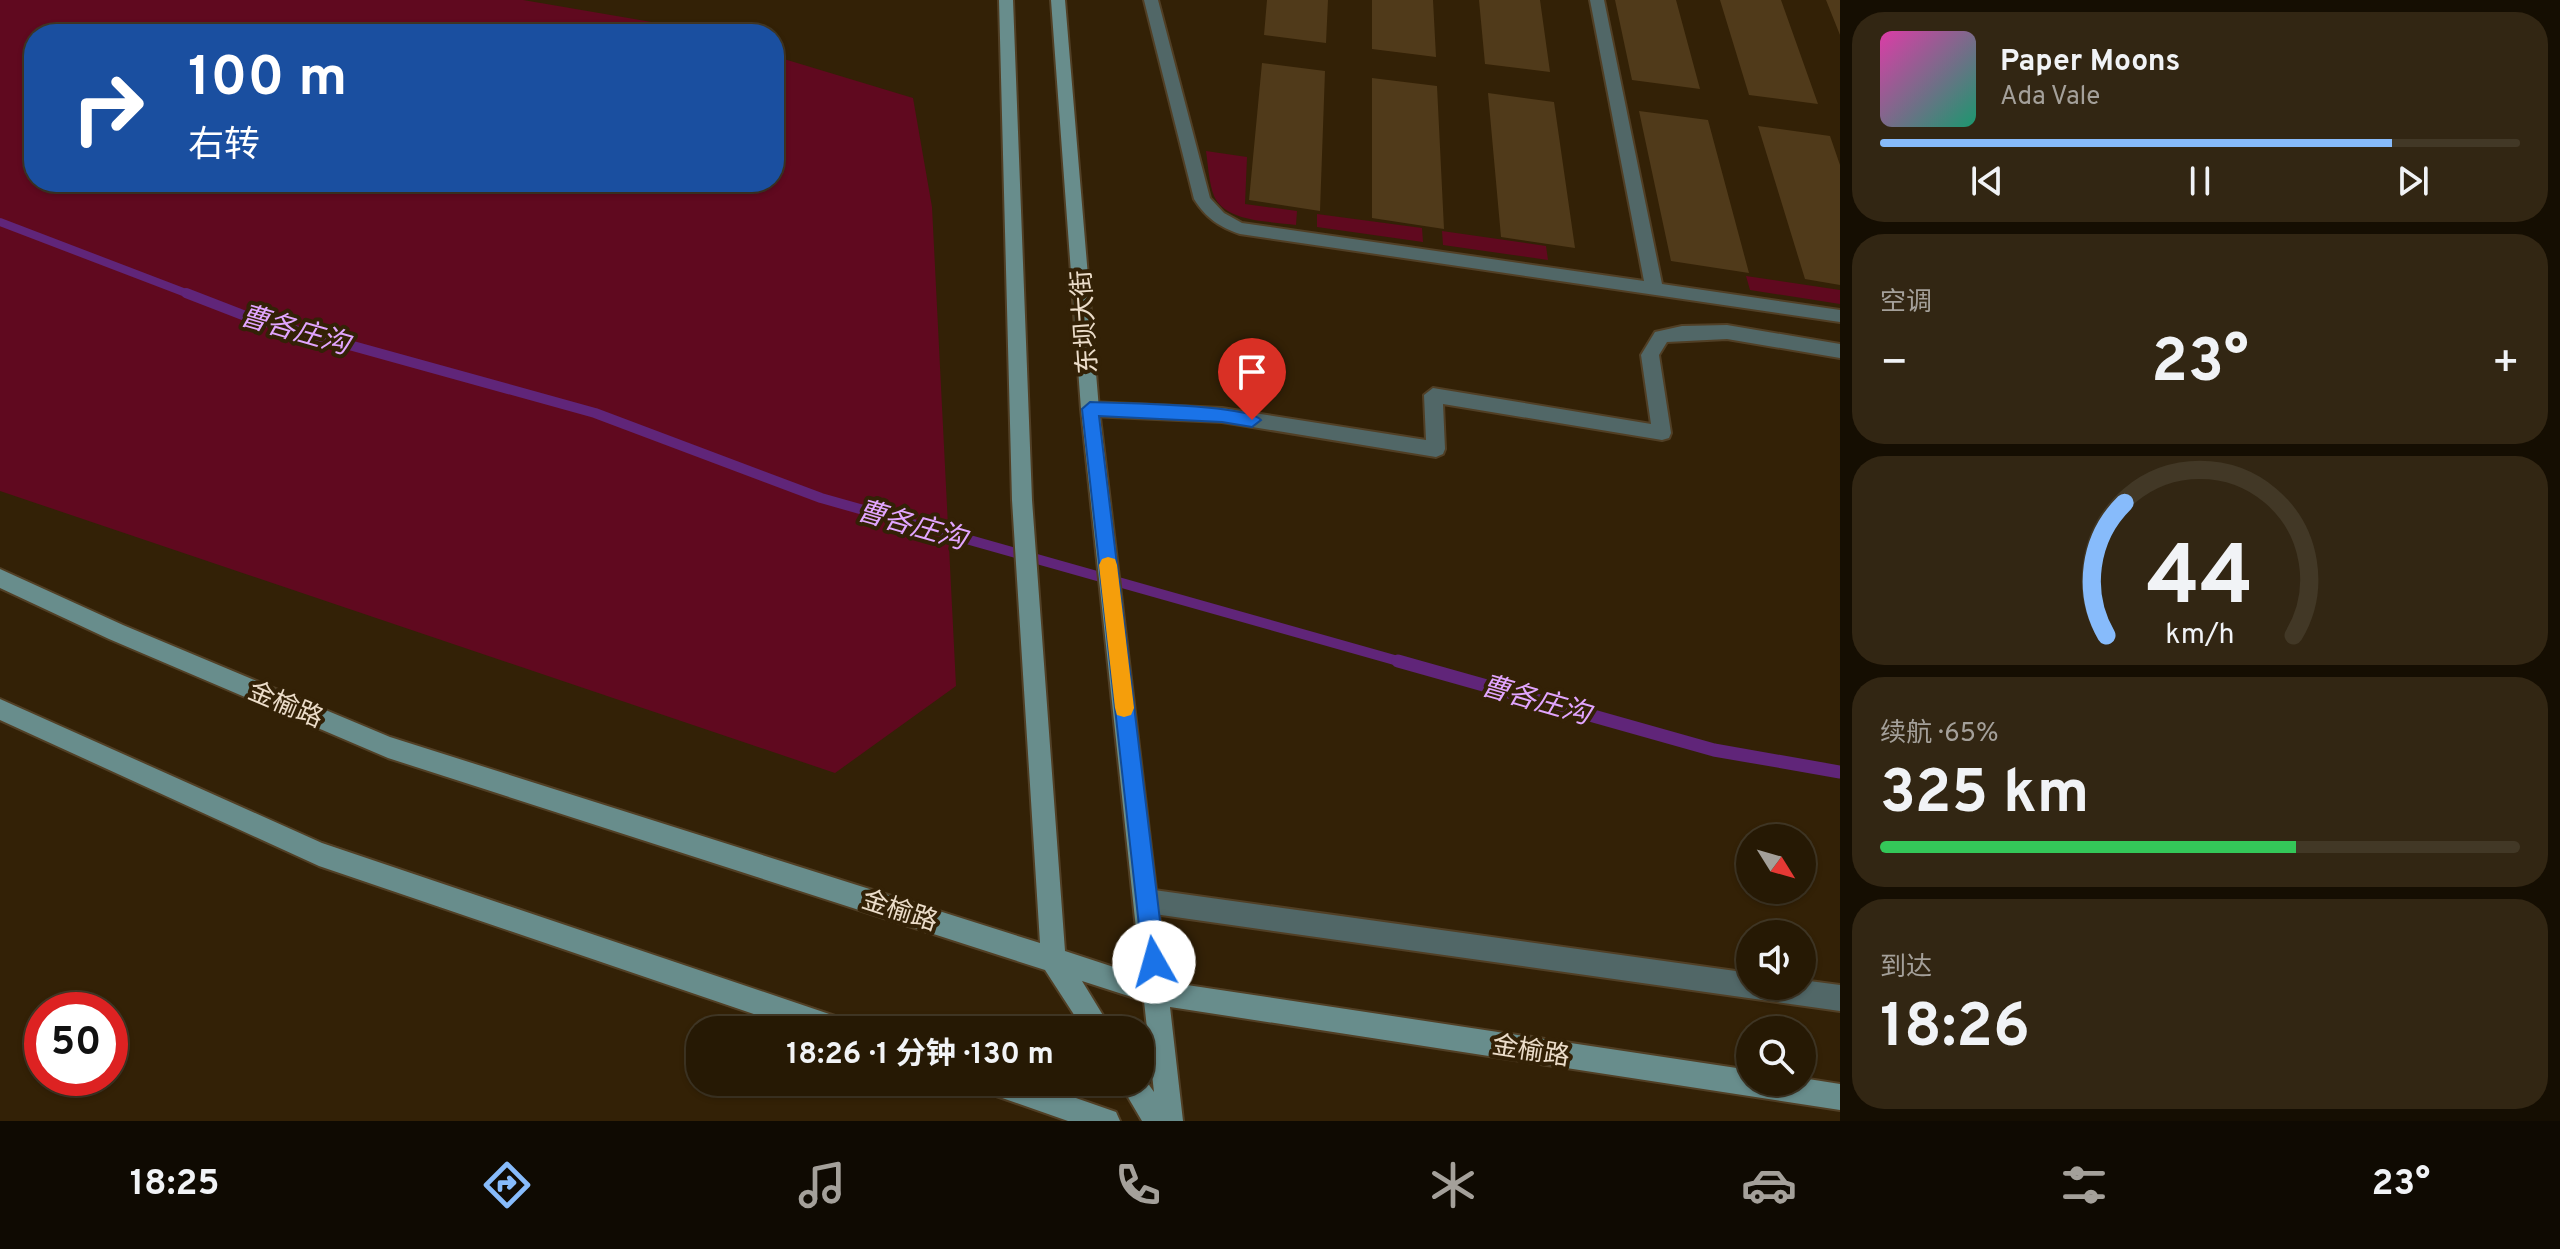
<!DOCTYPE html>
<html lang="zh">
<head>
<meta charset="utf-8">
<style>
  :root { --surface:#261904; --page:#322613; --text:#f1f3f6; --muted:#a4a09a; --line:#423826; --accent:#87bbfb }
  body { margin:0; font-family:Overpass,"Noto Sans SC",sans-serif; background:var(--page); color:var(--text); height:100vh; display:flex; flex-direction:column; font-size:30px; white-space:nowrap }
  * { box-sizing:border-box; margin:0 }
  p { font-size:26px; color:var(--muted) }
  .icon { flex:none; width:44px; height:44px; fill:none; stroke:currentColor; stroke-width:2; stroke-linecap:round; stroke-linejoin:round }
  .map { position:relative; flex:1; overflow:hidden }
  .sheet { display:flex; flex-direction:column; gap:12px; padding:12px; background:#150e02; width:720px }
  .sheet>* { flex:none }
  .banner { position:absolute; left:24px; top:24px; width:760px; height:168px; border-radius:32px; box-shadow:0 2px 6px #0004,0 0 0 2px var(--line); background:#1a4fa0; color:#fff; overflow:hidden }
  .needle { width:52px; rotate:127deg }
  .controls { position:absolute; left:1736px; top:824px; display:grid; gap:16px }
  .controls a { display:grid; place-items:center; width:80px; height:80px; border-radius:50%; background:var(--surface); box-shadow:0 2px 6px #0004,0 0 0 2px var(--line); font-size:40px }
  .speed { position:absolute; left:24px; top:992px; display:flex; gap:16px; font-size:40px; font-weight:700; text-align:center }
  .speed>* { display:grid; place-content:center; width:104px; height:104px; border-radius:50%; background:var(--surface); box-shadow:0 2px 6px #0004,0 0 0 2px var(--line); line-height:1 }
  .speed .limit { border:12px solid #d22; background:#fff; color:#111 }
  .pin { position:absolute; display:grid; place-items:center; width:68px; height:68px; color:#fff; margin:-82px -34px; border-radius:50% 50% 50% 0; rotate:-45deg; box-shadow:0 0 8px #0007 }
  .pin .icon { rotate:45deg }
  .me { position:absolute; width:88px; margin:-44px; rotate:353deg; stroke-linejoin:round; filter:drop-shadow(0 0 6px #0008) }
  .turn { display:flex; align-items:center; gap:28px; height:168px; padding:0 32px; font-size:36px }
  .turn .icon { width:104px; height:104px; stroke-width:2.5 }
  .turn b { display:block; font-size:56px; line-height:68px }
  .big { font-size:60px; font-weight:700; line-height:1.1 }
  .sheet .card { flex:1; display:flex; flex-direction:column; justify-content:center; gap:12px; min-width:0; padding:0 28px; border-radius:32px; background:var(--page) }
  .sheet .dial { align-items:center; gap:0 }
  .dial svg { height:208px; overflow:visible; fill:none; stroke:var(--line); stroke-width:7; stroke-linecap:round; text-anchor:middle }
  .dial text { fill:var(--text); stroke:none }
  .song { display:flex; align-items:center; gap:24px }
  .cover { width:96px; height:96px; border-radius:12px; background:linear-gradient(135deg,hsl(320 70% 55%),hsl(160 70% 35%)) }
  .played { height:8px; border-radius:4px; background:linear-gradient(90deg,var(--accent) 80%,var(--line) 80%) }
  .keys { display:flex; justify-content:space-around; direction:ltr }
  .heat { display:flex; justify-content:space-between; align-items:center; font-size:44px; direction:ltr }
  .charge { height:12px; border-radius:6px; background:linear-gradient(90deg,#34c759 65%,var(--line) 0) }
  .trip { position:absolute; left:686px; top:1016px; width:468px; height:80px; border-radius:32px; background:var(--surface); box-shadow:0 2px 6px #0004,0 0 0 2px var(--line); font-weight:700; line-height:80px; text-align:center }
  .dock { display:flex; height:128px; justify-content:space-around; align-items:center; background:#0f0a02; color:var(--muted) }
  .dock .icon { width:56px; height:56px }
  .dock .on { color:var(--accent) }
  .dock b { font-size:36px; color:var(--text) }
  main { display:flex; flex:1; min-height:0 }
  .map>svg:first-child { display:block }
</style>
</head>
<body>
<main>
<div class="map">
<svg width="1840" height="1121" viewBox="0 0 1840 1121">
  <rect width="100%" height="100%" fill="#332106"/>
  <path fill="#60091f" d="M0,0h523l152,26 28,8h-669v148h740v-126l139,42 19,109 24,479 -121,87 -835,-282z
    M1206,151l41,6 -2,47 52,7 -1,14c-25,-4 -70,-2 -82,-29 -5,-13 -6,-31 -8,-45z
    M1317,214l105,14 1,14 -106,-15z
    M1442,231l104,15 2,14 -105,-15z
    M1746,276l94,14v14l-90,-14z"/>
  <g fill="none" stroke-linecap="round" stroke-linejoin="round">
    <path stroke="#602579" stroke-width="8" d="M0,222l191,73"/>
    <path stroke="#602579" stroke-width="10" d="M186,293l62,24 347,96 226,85 584,165"/>
    <path stroke="#602579" stroke-width="13" d="M1398,661l316,89 126,22"/>
  </g>
  <path fill="#503a1a" d="M1267,0h61l-2,43 -62,-8z
    M1372,0h61l3,57 -64,-8z
    M1479,0h61l10,72 -65,-8z
    M1615,0h61l24,89 -68,-9z
    M1720,0h61l37,104 -69,-9z
    M1826,0h14v35z
    M1262,63l63,8 -5,140 -71,-11z
    M1372,78l65,8 7,143 -72,-11z
    M1488,93l66,9 21,146 -74,-11z
    M1639,111l69,9 41,153 -78,-12z
    M1758,126l72,10 10,29v120l-35,-6z"/>
  <g fill="none" stroke-linecap="round" stroke-linejoin="round">
    <defs>
      <path id="lane" d="M1144,0h14l52,198 14,15 18,10 402,58 -54,-281h14l58,284 178,26v12l-600,-88c-21,-7 -34,-16 -46,-35z
        M1727,325l113,19v14l-113,-19 -60,3 -8,13 12,78 -2,5 -7,2 -219,-36 2,45 -2,5 -7,3 -214,-35 -132,-6 -9,-7 9,-7 132,6 204,32 -2,-45 9,-7 218,36 -10,-69 14,-23 27,-6z"/>
      <path id="street" d="M1147,889l603,84v13h52v-6l38,5v26l-693,-98 -8,-4 -4,-8 4,-8z"/>
      <path id="secondary" d="M999,0h14l19,500 33,451 76,25 -60,-567 -30,-409h14l34,409 68,573 583,88v12h52v-4l38,6v26l-670,-103 13,114h-41l-23,-39h21v-10l14,20 -10,-91 -62,-20 30,49h-28l-39,-60 -657,-212 -279,-119 -109,-51v-19l123,56 267,112 650,206 -28,-443z
        M0,699l322,144 516,174 9,4 4,9h-50l-482,-164 -319,-146z
        M978,1082h52l86,30 4,9h-52l-86,-30z"/>
    </defs>
    <use href="#lane" stroke="#513f25" stroke-width="4"/>
    <use href="#street" stroke="#513f25" stroke-width="4"/>
    <use href="#secondary" stroke="#513f25" stroke-width="4"/>
    <use href="#lane" fill="#516767" fill-rule="evenodd"/>
    <use href="#street" fill="#516767" fill-rule="evenodd"/>
    <use href="#secondary" fill="#688d8c" fill-rule="evenodd"/>
  </g>
  <path fill="#1a73e8" stroke="#114b97" stroke-width="2" d="M1090,402c26,1 160,2 171,18l-9,7 -30,-5 -123,-6 66,546 -3,8 -8,4 -8,-4 -3,-8 -61,-553z"/>
  <path fill="#f59e0b" d="M1108,557l7,2 2,6 17,143 -3,7 -7,2 -7,-2 -2,-7 -16,-143 3,-6z"/>
  <g text-anchor="middle" stroke-width="8" stroke-linejoin="round" paint-order="stroke">
    <g font-size="26" fill="#ecddca" stroke="#332106">
      <text transform="translate(1084 322) rotate(-94)" y="9">东坝大街</text>
      <text transform="translate(286 704) rotate(23)" y="9">金榆路</text>
      <text transform="translate(900 910) rotate(18)" y="9">金榆路</text>
      <text transform="translate(1531 1050) rotate(9)" y="9">金榆路</text>
    </g>
    <g font-size="28" font-style="italic" fill="#e1a5fe" stroke="#332106">
      <text transform="translate(295 329) rotate(16)" y="10">曹各庄沟</text>
      <text transform="translate(912 524) rotate(16)" y="10">曹各庄沟</text>
      <text transform="translate(1536 699) rotate(16)" y="10">曹各庄沟</text>
    </g>
  </g>
</svg>
<div class="controls">
<a><svg class="needle" viewBox="-14 -14 28 28"><path d="M0-13l5 13h-10z" fill="#e53935"/><path d="M0 13l5-13h-10z" fill="#a4a09a"/></svg></a>
<a><svg class="icon" aria-label="sound" viewBox="0 0 24 24"><path d="M4 9h4l5-4v14l-5-4H4zM17 9q2 3 0 6"/></svg></a>
<a><svg class="icon" aria-label="search" viewBox="0 0 24 24"><circle cx="10" cy="10" r="6"/><path d="M15 15l6 6"/></svg></a>
</div>
<div class="speed"><div class="limit">50</div></div>
<div class="pin" style="left:1252px;top:420px;background:#d93025"><svg class="icon" aria-label="arrive" viewBox="0 0 24 24"><path d="M6 21V4h12l-3 4 3 4H6"/></svg></div>
<svg class="me" style="left:1154px;top:962px" viewBox="-20 -20 40 40"><circle r="19" fill="#fff"/><path d="M0-13L10 11 0 6-10 11z" fill="#1a73e8"/></svg>
<div class="trip">18:26 · 1 分钟 · 130 m</div>
<div class="banner">
<div class="turn"><svg class="icon" aria-label="right" viewBox="0 0 24 24"><path d="M7 20v-9h11M14 6l5 5-5 5"/></svg><div><b>100 m</b>右转</div></div>
</div>
</div>
<section class="sheet">
<div class="card">
<div class="song"><i class="cover"></i><div><b>Paper Moons</b><p>Ada Vale</p></div></div>
<div class="played"></div>
<div class="keys"><svg class="icon" aria-label="previous" viewBox="0 0 24 24"><path d="M18 5L8 12l10 7zM5 5v14"/></svg><svg class="icon" aria-label="pause" viewBox="0 0 24 24"><path d="M8 5v14M16 5v14"/></svg><svg class="icon" aria-label="next" viewBox="0 0 24 24"><path d="M6 5l10 7-10 7zM19 5v14"/></svg></div>
</div>
<div class="card"><p>空调</p>
<div class="heat"><a>−</a><b class="big">23°</b><a>+</a></div>
</div>
<div class="card dial"><svg viewBox="0 0 100 80">
<path d="M14 69A42 42 0 1 1 86 69"/>
<path d="M14 69A42 42 0 0 1 21 18" stroke="#87bbfb"/>
<text x="50" y="56" font-size="32" font-weight="700">44</text>
<text x="50" y="72" font-size="11">km/h</text>
</svg></div>
<div class="card"><p>续航 · 65%</p><b class="big">325 km</b><div class="charge"></div></div>
<div class="card"><p>到达</p><b class="big">18:26</b></div>
</section>
</main>
<nav class="dock">
<b>18:25</b>
<svg class="icon on" aria-label="directions" viewBox="0 0 24 24"><path d="M12 3l9 9-9 9-9-9zM9 14v-3h6M13 9l2 2-2 2"/></svg>
<svg class="icon" aria-label="music" viewBox="0 0 24 24"><path d="M9 18V5l10-2v13"/><circle cx="6" cy="18" r="3"/><circle cx="16" cy="16" r="3"/></svg>
<svg class="icon" aria-label="phone" viewBox="0 0 24 24"><path d="M5 4h4l2 5-3 2q2 4 5 5l2-3 5 2v4C11 20 4 13 5 4z"/></svg>
<svg class="icon" aria-label="climate" viewBox="0 0 24 24"><path d="M12 3v18M4 7l16 10M4 17L20 7"/></svg>
<svg class="icon" aria-label="car" viewBox="0 0 24 24"><path d="M5 17H2v-5l4-1 3-4h7l3 4 3 1v5h-3M9 17h6M6 11h13"/><circle cx="7" cy="17" r="2"/><circle cx="17" cy="17" r="2"/></svg>
<svg class="icon" aria-label="filters" viewBox="0 0 24 24"><path d="M4 7h16M4 17h16"/><circle cx="9" cy="7" r="2"/><circle cx="15" cy="17" r="2"/></svg>
<b>23°</b>
</nav>
</body>
</html>
